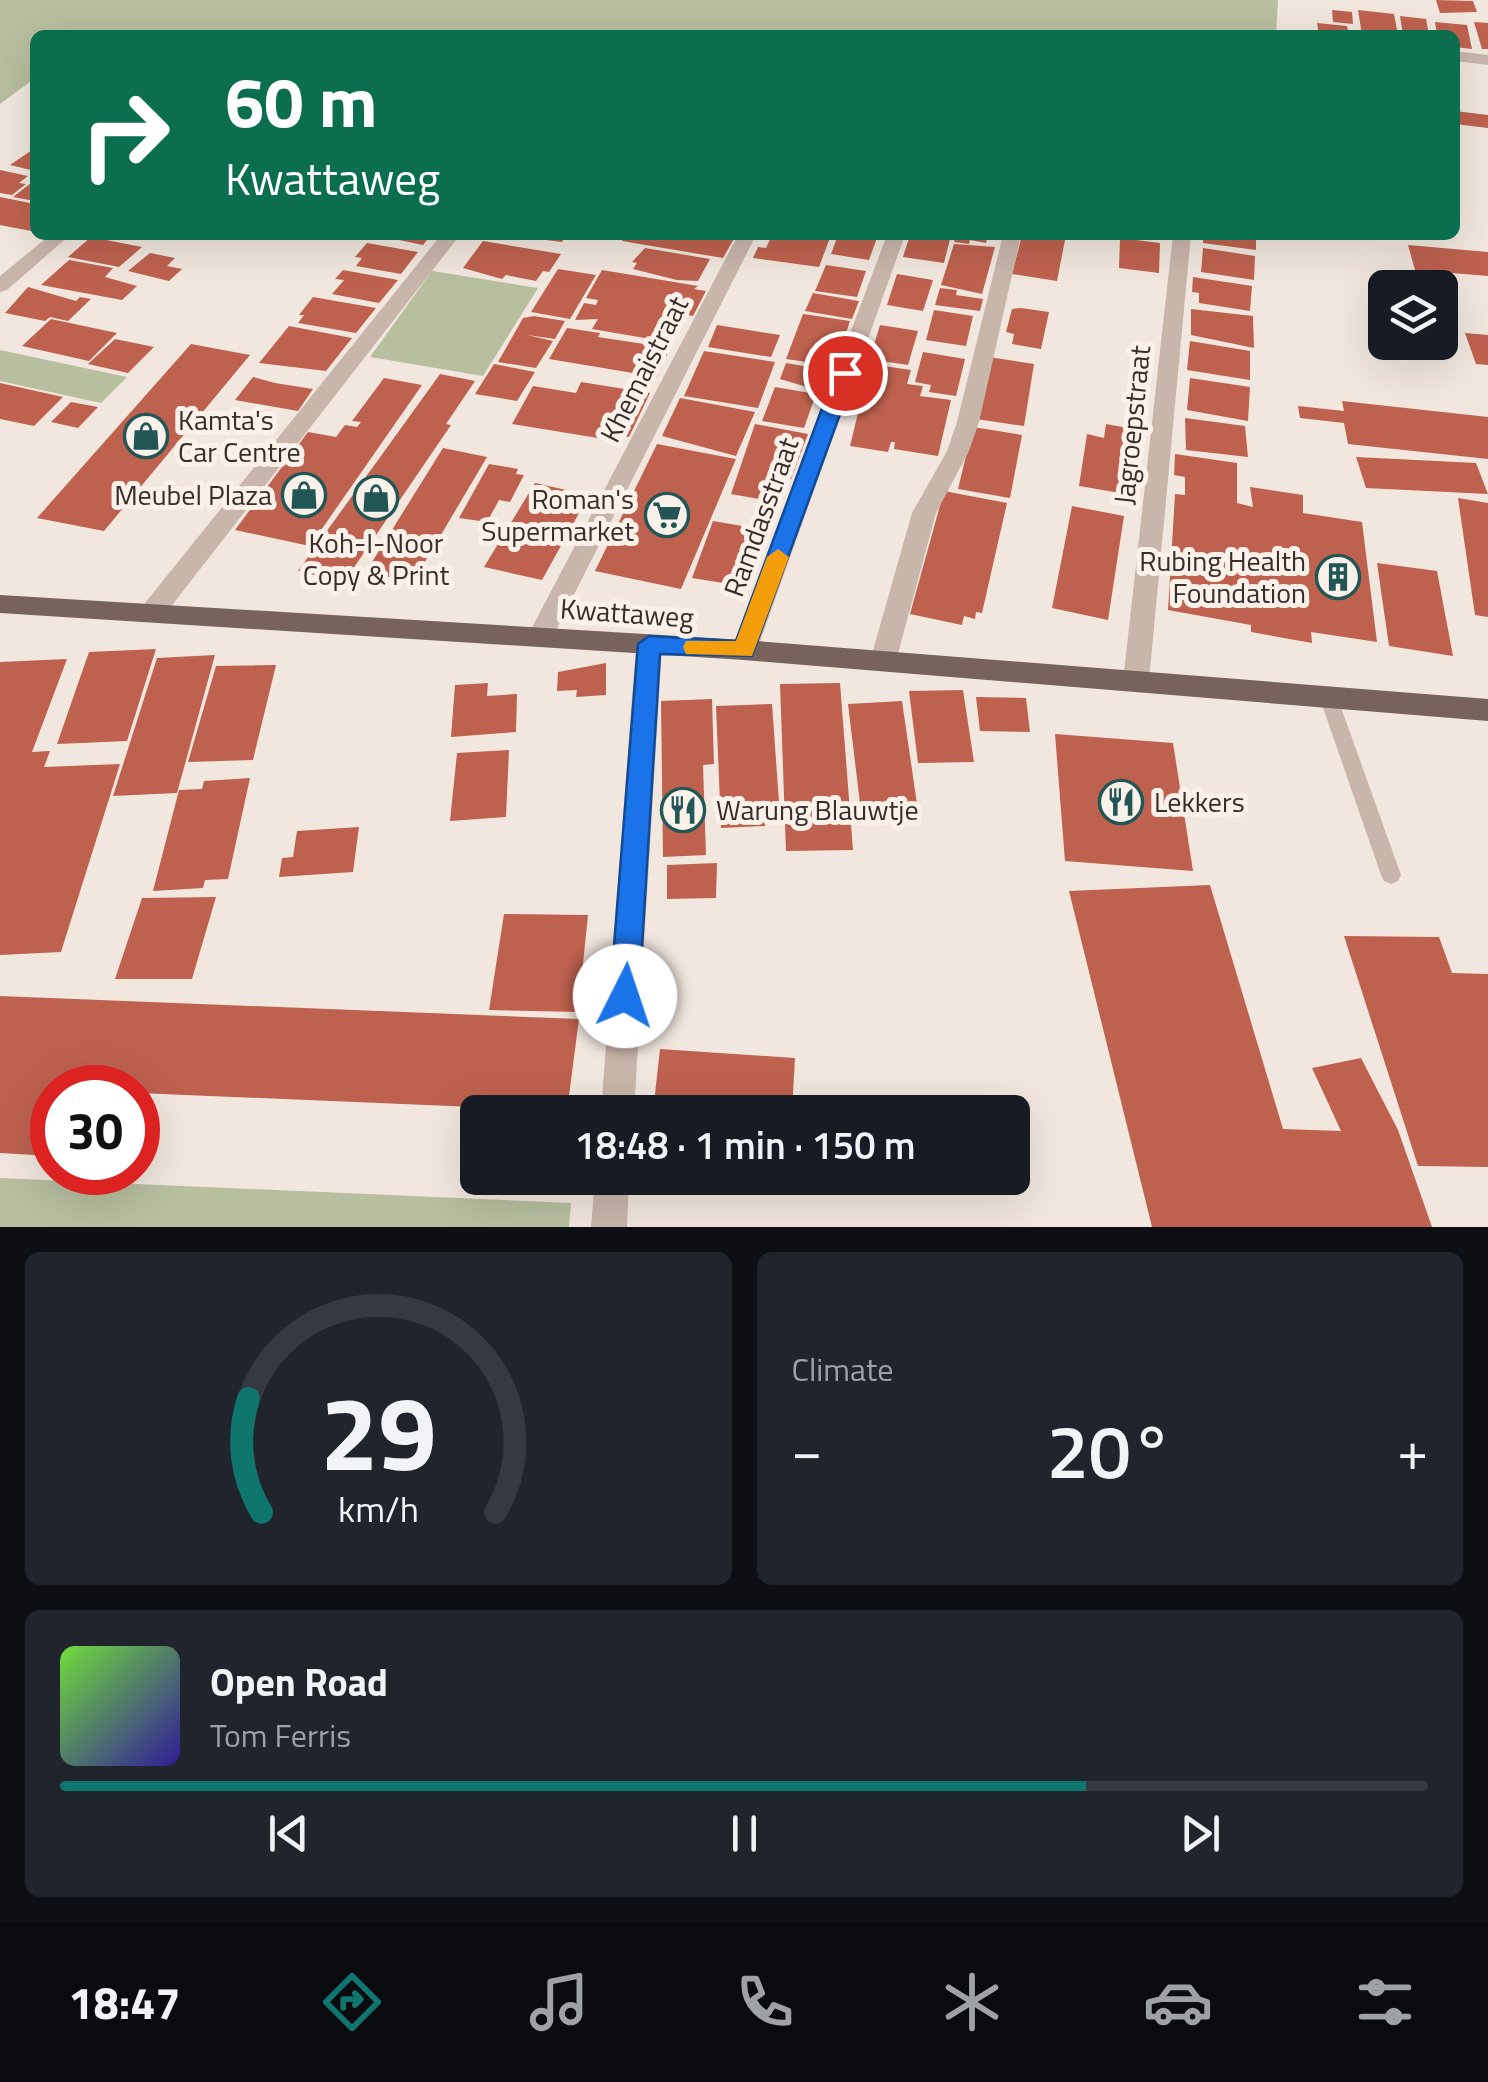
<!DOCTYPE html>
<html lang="en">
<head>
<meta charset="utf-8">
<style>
  :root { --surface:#171b24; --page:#20242c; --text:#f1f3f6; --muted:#9ea1a6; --line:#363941; --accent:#0f766e }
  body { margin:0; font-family:"Titillium Web",sans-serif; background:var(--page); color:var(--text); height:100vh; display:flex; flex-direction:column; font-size:38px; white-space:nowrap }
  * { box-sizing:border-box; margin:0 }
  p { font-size:32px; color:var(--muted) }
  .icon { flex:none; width:55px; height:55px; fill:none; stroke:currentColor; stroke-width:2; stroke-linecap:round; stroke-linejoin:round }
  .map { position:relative; height:1227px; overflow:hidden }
  .drawer { display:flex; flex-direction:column; gap:25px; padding:25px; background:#0d0f14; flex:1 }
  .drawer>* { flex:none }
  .hud { position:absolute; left:30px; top:30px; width:1430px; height:210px; border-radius:15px; box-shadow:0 10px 40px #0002; background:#0b6e4f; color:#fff; overflow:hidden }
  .tools { position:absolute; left:1368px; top:270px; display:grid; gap:20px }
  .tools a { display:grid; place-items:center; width:90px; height:90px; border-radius:15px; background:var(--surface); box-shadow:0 10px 40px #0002; font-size:50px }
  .speed { position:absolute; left:30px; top:1065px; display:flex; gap:20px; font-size:50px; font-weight:700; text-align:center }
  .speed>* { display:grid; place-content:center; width:130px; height:130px; border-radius:50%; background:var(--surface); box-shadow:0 10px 40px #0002; line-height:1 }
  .speed .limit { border:15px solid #d22; background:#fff; color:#111 }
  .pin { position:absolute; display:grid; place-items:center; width:85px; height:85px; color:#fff; margin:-42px; border:5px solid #fff; border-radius:50%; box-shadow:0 2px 10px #0007 }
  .me { position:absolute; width:110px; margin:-55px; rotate:4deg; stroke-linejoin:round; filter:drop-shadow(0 0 8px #0008) }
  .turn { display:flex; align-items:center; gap:35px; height:210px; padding:0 30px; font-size:45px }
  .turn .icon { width:130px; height:130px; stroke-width:2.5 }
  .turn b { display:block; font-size:70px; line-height:85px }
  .big { font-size:75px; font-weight:600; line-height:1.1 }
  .drawer .card { flex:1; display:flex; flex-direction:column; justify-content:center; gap:15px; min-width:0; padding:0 35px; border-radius:15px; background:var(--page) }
  .drawer .dial { align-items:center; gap:0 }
  .dial svg { height:260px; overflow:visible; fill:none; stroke:var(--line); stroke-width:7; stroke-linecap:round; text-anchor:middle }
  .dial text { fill:var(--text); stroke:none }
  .song { display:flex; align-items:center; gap:30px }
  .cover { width:120px; height:120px; border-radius:15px; background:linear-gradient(135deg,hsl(100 70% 55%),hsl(250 70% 35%)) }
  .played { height:10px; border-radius:5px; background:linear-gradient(90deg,var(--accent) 75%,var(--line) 75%) }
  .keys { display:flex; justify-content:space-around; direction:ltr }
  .heat { display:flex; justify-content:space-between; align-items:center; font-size:55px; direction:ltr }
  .drawer .tiles { flex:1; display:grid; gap:25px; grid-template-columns:1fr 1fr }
  .card:last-child { grid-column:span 2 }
  .trip { position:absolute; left:460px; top:1095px; width:570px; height:100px; border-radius:15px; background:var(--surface); box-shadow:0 10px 40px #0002; font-weight:600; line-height:100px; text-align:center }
  .tabs { display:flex; height:160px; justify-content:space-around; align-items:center; background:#090b0e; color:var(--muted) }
  .tabs .icon { width:70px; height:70px }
  .tabs .current { color:var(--accent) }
  .tabs b { font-size:45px; color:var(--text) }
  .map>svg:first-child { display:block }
</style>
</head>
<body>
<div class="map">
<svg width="1488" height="1227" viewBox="0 0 1488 1227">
  <rect width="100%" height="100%" fill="#f1e7de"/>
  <path fill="#b7bf9f" d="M0,0h1278l-2,35h-1149l-28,-5 -7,5h-57v43l-35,26z
    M432,271l106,17 -55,88 -113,-19z
    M0,350l127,27 -26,26 -101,-22z
    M0,1178l571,25 -2,24h-569z"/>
  <path fill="#be624f" d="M1436,0l37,1 4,11 -37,1z
    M1332,10l20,2 1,12 -20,-2z
    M1358,10l36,4 4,21h-36z
    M1400,16l26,3 3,16h-26z
    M1435,22l32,3 5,24 -17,-2v-12h-18z
    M1474,22l14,1v26h-6z
    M1317,23l30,3 2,9h-30z
    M1455,111l33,4v13l-33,-4z
    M32,150l3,1v20l-25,-6z
    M0,170l28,6 -9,7 7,1 -14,11 -12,-2z
    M35,180v21l-22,-4z
    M0,197l35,7v24l-4,3 -31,-6z
    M375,235h56l-8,10z
    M507,235h59l-4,7z
    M626,235h110l-13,23 -101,-17z
    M772,235h59l-12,32 -66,-9 5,-11 8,1z
    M838,235h40l-9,25 -38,-6z
    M910,235h41l-7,28 -41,-6z
    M956,235h32l-2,8 -16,-3 -1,4 -15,-2z
    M1022,235h44l-9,46 -45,-7z
    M1203,235h53v15l-53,-7z
    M91,237l51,10 -23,20 -51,-10z
    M1120,238l40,5 -1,30 -40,-5z
    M483,241l78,13 -12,18 -6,-1 -7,10 -30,-6 -4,4 -39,-11z
    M367,243l51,9 -17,22 -45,-8 6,-8 -7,-1z
    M954,244l41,3 -13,47 -41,-9z
    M1408,245l80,7v24l-73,-6z
    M645,248l65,11 -12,22 -21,-1 -44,-11 4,-6 -5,-1z
    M1203,248l52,8 -1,24 -53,-8z
    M150,253l25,5 -8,8 15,3 -13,12 -41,-10z
    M69,260l44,8 -8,9 32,9 -15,14 -81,-15z
    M826,265l40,6 -9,26 -42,-6z
    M558,269l38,6 -26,44 -39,-7z
    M343,270l55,10 -19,23 -47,-9 12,-14 -9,-1z
    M602,270l96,16 -4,3 12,2 -13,25 -17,-3 -14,28 -70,-12 6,-10 -23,1 9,-17 12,2 2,-5 -12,-2z
    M897,274l36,6 -10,31 -36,-6z
    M1193,277l59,9 -2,25 -51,-8v-10l-7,-1z
    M28,287l48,14 4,-4 11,2 -23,22 -18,-4 -5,4 -40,-8z
    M940,288l17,2 -1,5 27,4 -3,12 -45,-6z
    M813,293l46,8 -7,18 -47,-8z
    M313,297l63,11 -20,25 -58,-10 6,-8h-5z
    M1021,308l28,4 -8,37 -29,-5 2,-10 -8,-2 6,-23z
    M1191,309l62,7 1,32 -63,-13z
    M934,310l39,6 -7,30 -40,-6z
    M803,314l47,7 -15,45 -49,-7z
    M534,316l31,5 -10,18 -28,-4 26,6 -17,27 -38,-6 25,-44z
    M51,319l66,14 -28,28 -67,-15z
    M717,325l63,10 -9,22 -63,-10z
    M880,325l38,6 -10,34 -46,-7 4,-8 6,1z
    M289,326l63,12 -26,33 -67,-8z
    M567,328l33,5 -2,4 72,11 -13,29 -108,-18z
    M1465,333l23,2v30l-12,-1z
    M115,339l39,8 -26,26 -40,-9z
    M1190,341l60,10v29l-63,-10z
    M191,344l59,11 -146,176 -67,-13z
    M704,351l71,11 -17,46 -74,-12z
    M923,352l42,7 -9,37 -27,-4 2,-7 -16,-3z
    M989,357l45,7 -10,62 -48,-7z
    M786,363l47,8 -6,22 -47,-14z
    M494,364l41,8 -18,29 -42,-7z
    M870,364l41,6 -4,14 16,2 -3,10 31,4 -13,56 -44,-7 1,-7h-4l-3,10 -38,-6z
    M440,374l35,7 -29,43 5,1 -107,157 -46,-11z
    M253,377l22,6 38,6 -15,22 -63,-11z
    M384,378l38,7 -112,161 -75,-16 73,-98 28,5 9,-12 12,2 4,-5 -9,-1z
    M1190,378l60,9 -2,34 -61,-11z
    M581,382l69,11 -21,44 -16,-3 -3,6 -98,-16 21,-38 43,7z
    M0,383l63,14 -29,29 -34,-7z
    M775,387l41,7 -12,34 -42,-7z
    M680,398l75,14 -19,44 -74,-20z
    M1342,401l146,16v42l-140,-15 -4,-21 -44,-5 -2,-12 46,5z
    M71,402l27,5 -20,21 -27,-6z
    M1185,418l60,8 3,31 -62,-7z
    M755,424l53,10 -17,45 -23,-5 -9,25 -28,-5z
    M1106,424l33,6 -7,65 -53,-9 8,-52 17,4z
    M973,427l49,8 -12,63 -52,-9z
    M657,444l79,15 -55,130 -86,-18z
    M443,448l44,9 -68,115 -6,-1 -5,10 -33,-7 5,-10 -8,-2z
    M1175,454l62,9v40l16,4 -3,-20 53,8v18l59,9 15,120 -66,-10 1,11 -61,-11v-7l-83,-15 7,-116 10,1v-18l-11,-2z
    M1356,457l120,6 12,31 -122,-6z
    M489,464l29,5 -2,5 8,1 -14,27 -11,-2 -12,22 -28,-4z
    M535,483l54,12 -47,85 -58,-13z
    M944,491l63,12 -25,110 -6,-1 -1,7 -11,-3 -2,9 -52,-11z
    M1458,498l30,5v114l-13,-2z
    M1072,506l52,10 -16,104 -56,-12z
    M713,521l47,8 -18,57 -50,-8z
    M1377,563l60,8 16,85 -64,-10z
    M156,649l-29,92 -70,3 32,-92z
    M215,655l-38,138 -64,3 44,-138z
    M67,659l-35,93 18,-1 -6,16 76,-3 -59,188 -61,3v-293z
    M606,663v32l-30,2 1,-7 -20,1 1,-19z
    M276,665l-23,95 -65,2 28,-96z
    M488,683l-1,13 30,-2 -1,38 -65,5 4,-52z
    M840,683l13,167 -67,1 -6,-167z
    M963,690l11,72 -56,1 -9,-72z
    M976,697l50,1 4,34 -50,-1z
    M712,699l2,65 -11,1 3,90 -43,2 -2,-156z
    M902,701l15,103 -32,1 2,15h-25l-14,-116z
    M772,704l7,98 -16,1 2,23 -44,2 -5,-122z
    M1055,734l118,9 20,128 -128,-10z
    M509,750l-3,67 -56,4 7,-68z
    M250,778l-22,101 -23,1 -2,8 -50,3 26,-101 23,-1 2,-8z
    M359,827l-6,45 -74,5 3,-19 11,-1 4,-26z
    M717,863l-1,35 -49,1v-34z
    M1210,885l73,244 58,2 -29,-63 49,-10 37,72 34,97h-280l-83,-336z
    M216,897l-24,82h-77l27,-81z
    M504,914l84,1 -10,97 -89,-2z
    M1344,936l95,1 13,36 36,1v193l-70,-1z
    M0,996l579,23 -12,92 -429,-18v-5h-86v68l-52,-3z
    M660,1049l135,9 -3,54h-139z"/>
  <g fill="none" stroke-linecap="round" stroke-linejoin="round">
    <path fill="#c9b6ab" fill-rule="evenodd" d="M1329,692l7,2 2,5 63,176 -3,6 -7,3 -7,-3 -3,-6 -61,-176 2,-5z"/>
    <path fill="#c9b6ab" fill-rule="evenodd" d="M1455,51l33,4v10l-33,-4z
      M50,235h20l-63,55 -7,2v-16z
      M441,235h19l-301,387h-18l-4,-7 4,-7z
      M738,235h18l-207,409h-18l-4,-7z
      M887,235h18l-148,415 -4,7h-18l-4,-7z
      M1003,235h18l-42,187 -10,29 -33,62 -40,148 -4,7h-18l-4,-7 42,-148 35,-62 10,-29z
      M1173,235h18l-42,446 -4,7 -9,3 -9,-3 -4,-7z
      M649,635l9,3 4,7 -28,467h-33l35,-467 4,-7z
      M595,1178h34l-2,49h-36z"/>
    <path fill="#77635c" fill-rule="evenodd" d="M0,595l744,45 744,59v22l-744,-61 -744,-47z"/>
  </g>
  <path fill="#1a73e8" stroke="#114b97" stroke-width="2.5" d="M845,367l10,6 -103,283 -92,-2 -21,342 -4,9 -10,4 -10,-4 -5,-9 28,-352 11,-8 87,5 99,-268z"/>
  <path fill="#f59e0b" d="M778,549l11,8 -37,99 -66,-2 -3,-7 3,-6h50l31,-84z"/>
  <defs>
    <symbol id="shop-ring" viewBox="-11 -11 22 22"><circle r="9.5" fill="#f9f1ea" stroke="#215655" stroke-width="1.5"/><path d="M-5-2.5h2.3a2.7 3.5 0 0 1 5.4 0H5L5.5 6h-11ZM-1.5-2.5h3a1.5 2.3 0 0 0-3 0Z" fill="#215655"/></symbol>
    <symbol id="supermarket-ring" viewBox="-11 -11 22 22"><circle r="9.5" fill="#f9f1ea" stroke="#215655" stroke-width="1.5"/><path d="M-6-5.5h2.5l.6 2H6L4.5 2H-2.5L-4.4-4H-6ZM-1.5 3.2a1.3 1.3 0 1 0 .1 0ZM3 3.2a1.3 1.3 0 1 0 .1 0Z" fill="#215655"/></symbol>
    <symbol id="building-ring" viewBox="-11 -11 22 22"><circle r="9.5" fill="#f9f1ea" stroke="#215655" stroke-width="1.5"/><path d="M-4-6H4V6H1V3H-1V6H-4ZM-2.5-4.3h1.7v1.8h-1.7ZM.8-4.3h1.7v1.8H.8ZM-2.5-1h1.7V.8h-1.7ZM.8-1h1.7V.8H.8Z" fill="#215655"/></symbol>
    <symbol id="restaurant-ring" viewBox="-11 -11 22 22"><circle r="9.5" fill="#f9f1ea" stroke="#215655" stroke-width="1.5"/><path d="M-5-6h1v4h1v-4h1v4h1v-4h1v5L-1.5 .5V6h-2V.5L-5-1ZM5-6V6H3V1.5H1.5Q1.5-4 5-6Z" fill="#215655"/></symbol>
  </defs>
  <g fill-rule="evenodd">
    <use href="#shop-ring" x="121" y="411" width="50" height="50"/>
    <use href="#shop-ring" x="279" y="470" width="50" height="50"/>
    <use href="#shop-ring" x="351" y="473" width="50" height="50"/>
    <use href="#supermarket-ring" x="642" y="490" width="50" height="50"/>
    <use href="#building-ring" x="1313" y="552" width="50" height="50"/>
    <use href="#restaurant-ring" x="1096" y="777" width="50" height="50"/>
    <use href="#restaurant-ring" x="658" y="785" width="50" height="50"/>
  </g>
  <g text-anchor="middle" stroke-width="10" stroke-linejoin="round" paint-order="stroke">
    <g font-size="28" fill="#372d29" stroke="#f9f1ea">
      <text transform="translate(644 369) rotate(-63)" y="10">Khemaistraat</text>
      <text transform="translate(1132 425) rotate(-84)" y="10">Jagroepstraat</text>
      <text transform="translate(761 517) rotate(-70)" y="10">Ramdasstraat</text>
      <text transform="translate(627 613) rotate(4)" y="10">Kwattaweg</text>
    </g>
    <g font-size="28" fill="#372d29" stroke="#f9f1ea" text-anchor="start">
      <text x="178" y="430">Kamta's<tspan x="178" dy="32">Car Centre</tspan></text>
      <text x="272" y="505" text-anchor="end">Meubel Plaza</text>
      <text x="634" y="509" text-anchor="end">Roman's<tspan x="634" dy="32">Supermarket</tspan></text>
      <text x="376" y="553" text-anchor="middle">Koh-I-Noor<tspan x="376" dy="32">Copy &amp; Print</tspan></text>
      <text x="1306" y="571" text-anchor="end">Rubing Health<tspan x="1306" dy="32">Foundation</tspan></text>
      <text x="1154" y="812">Lekkers</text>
      <text x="716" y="820">Warung Blauwtje</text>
    </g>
  </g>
</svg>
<div class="tools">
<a><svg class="icon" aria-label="layers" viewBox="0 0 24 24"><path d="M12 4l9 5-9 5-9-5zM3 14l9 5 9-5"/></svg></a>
</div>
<div class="speed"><div class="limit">30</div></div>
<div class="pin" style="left:845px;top:373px;background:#d93025"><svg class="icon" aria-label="arrive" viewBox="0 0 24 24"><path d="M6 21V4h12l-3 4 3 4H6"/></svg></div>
<svg class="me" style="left:625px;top:996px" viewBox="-20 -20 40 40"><circle r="19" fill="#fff"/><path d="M0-13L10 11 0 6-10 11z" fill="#1a73e8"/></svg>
<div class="trip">18:48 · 1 min · 150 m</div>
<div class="hud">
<div class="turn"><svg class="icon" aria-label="right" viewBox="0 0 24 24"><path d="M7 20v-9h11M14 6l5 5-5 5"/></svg><div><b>60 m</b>Kwattaweg</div></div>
</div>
</div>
<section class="drawer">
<div class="tiles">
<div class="card dial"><svg viewBox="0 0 100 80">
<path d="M14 69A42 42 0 1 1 86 69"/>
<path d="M14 69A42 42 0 0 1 10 34" stroke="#0f766e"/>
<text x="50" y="56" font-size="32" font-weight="700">29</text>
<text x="50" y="72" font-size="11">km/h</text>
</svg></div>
<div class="card"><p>Climate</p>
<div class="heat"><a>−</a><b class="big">20°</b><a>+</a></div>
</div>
<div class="card">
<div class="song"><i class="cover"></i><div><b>Open Road</b><p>Tom Ferris</p></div></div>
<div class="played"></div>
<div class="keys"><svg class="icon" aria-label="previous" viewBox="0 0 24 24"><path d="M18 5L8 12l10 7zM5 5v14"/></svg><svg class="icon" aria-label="pause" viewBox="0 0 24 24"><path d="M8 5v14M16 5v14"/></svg><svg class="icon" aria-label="next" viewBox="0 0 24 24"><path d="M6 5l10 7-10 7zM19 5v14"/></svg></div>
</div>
</div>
</section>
<nav class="tabs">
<b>18:47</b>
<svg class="icon current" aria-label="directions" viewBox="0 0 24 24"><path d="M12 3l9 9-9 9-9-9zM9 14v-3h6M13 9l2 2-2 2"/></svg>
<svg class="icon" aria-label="music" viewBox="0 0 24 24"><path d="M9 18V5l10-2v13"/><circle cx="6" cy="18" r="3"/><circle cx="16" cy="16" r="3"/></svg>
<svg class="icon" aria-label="phone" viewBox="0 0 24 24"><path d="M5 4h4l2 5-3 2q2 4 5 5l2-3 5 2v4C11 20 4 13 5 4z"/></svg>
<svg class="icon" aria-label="climate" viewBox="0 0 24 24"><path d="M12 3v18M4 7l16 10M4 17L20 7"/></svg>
<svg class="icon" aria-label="car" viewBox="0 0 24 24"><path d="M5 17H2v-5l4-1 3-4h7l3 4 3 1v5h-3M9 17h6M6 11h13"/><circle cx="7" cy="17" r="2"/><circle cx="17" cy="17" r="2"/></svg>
<svg class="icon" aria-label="filters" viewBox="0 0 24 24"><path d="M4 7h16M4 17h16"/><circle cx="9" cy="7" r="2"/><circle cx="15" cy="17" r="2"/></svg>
</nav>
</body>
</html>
